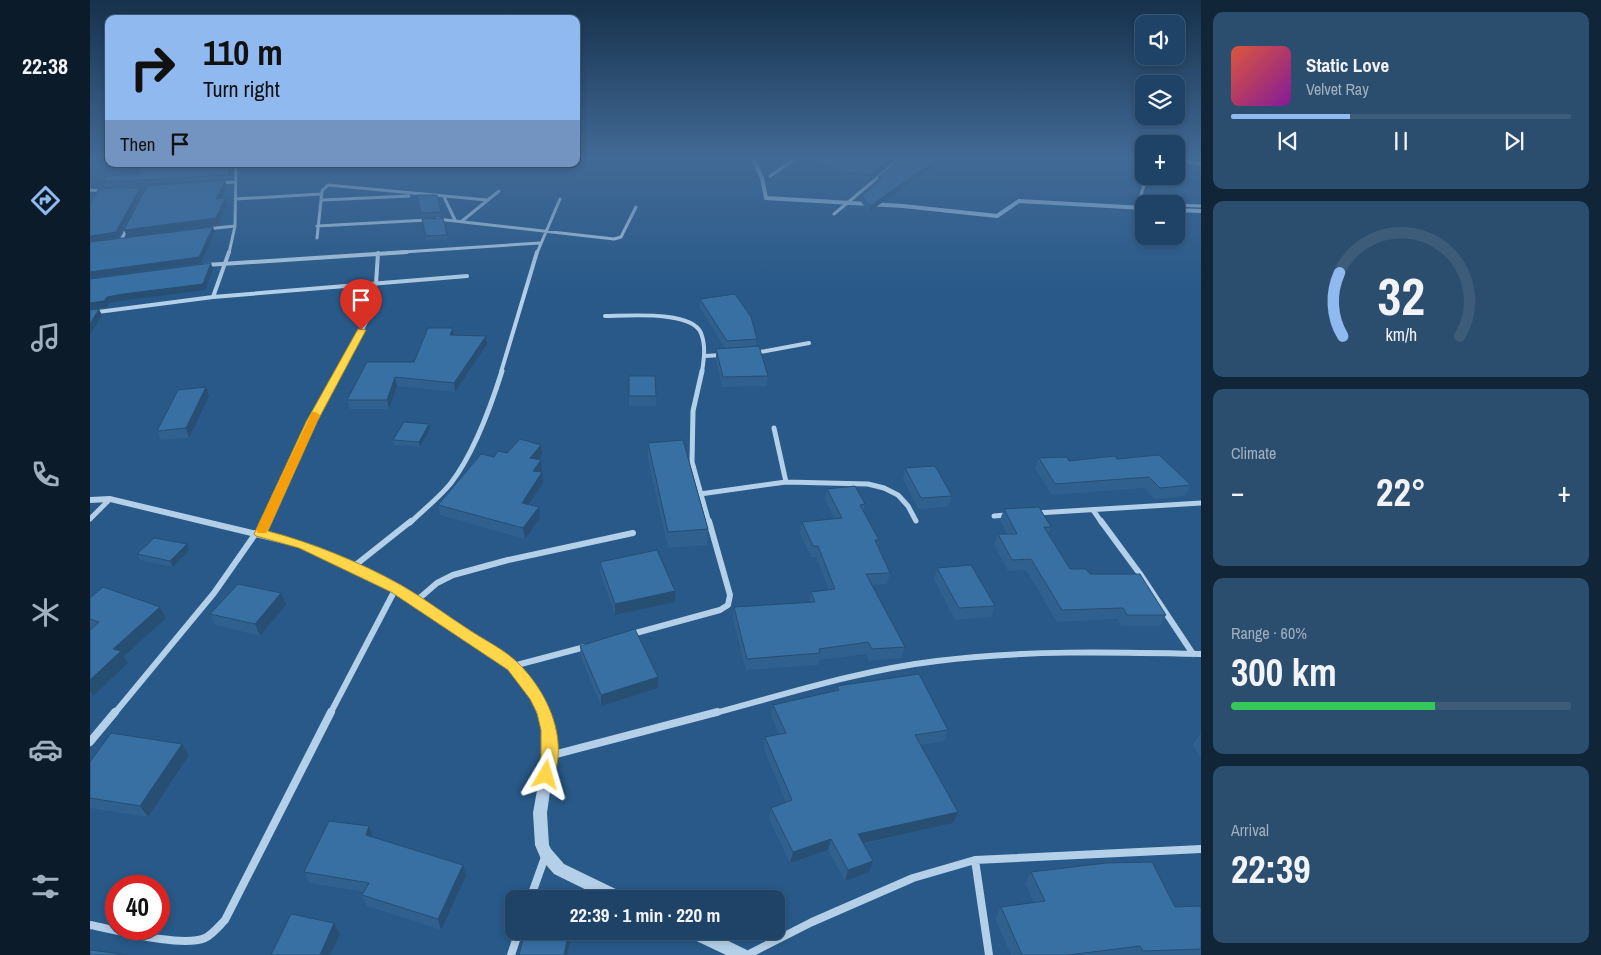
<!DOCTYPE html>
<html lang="en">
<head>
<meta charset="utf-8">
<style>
  :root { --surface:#1e4366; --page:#2b4e6f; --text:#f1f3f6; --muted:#a1b0bf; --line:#3c5c7a; --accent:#90b9f0 }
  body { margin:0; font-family:"Archivo Narrow",sans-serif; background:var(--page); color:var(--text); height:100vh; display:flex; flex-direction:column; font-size:19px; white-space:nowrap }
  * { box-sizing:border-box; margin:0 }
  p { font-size:16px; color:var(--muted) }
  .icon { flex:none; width:28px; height:28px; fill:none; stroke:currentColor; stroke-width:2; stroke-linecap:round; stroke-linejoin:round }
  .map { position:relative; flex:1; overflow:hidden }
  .drawer { display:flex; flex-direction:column; gap:12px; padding:12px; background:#102538; width:400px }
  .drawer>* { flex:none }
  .guide { position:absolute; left:15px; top:15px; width:475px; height:152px; border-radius:10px; box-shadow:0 2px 8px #0003,0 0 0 1px var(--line); background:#90b9f0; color:#111; overflow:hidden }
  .fabs { position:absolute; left:1045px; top:15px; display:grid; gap:10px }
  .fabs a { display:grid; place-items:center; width:50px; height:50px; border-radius:10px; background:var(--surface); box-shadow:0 2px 8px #0003,0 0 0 1px var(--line); font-size:25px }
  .speed { position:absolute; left:15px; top:875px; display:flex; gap:10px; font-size:25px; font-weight:700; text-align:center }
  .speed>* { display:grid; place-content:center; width:65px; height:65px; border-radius:50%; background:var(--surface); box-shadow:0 2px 8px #0003,0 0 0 1px var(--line); line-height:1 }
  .speed .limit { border:8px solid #d22; background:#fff; color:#111 }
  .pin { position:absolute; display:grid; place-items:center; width:42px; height:42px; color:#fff; margin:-51px -21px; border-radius:50% 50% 50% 0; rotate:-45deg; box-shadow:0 0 5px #0007 }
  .pin .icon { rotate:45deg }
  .me { position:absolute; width:55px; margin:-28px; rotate:7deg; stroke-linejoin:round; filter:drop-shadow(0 0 4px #0008) }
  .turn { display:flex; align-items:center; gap:18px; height:105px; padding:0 15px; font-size:22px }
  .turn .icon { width:65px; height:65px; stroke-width:2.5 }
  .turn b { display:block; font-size:35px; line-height:42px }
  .then { display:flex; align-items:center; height:48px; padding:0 15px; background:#0003; gap:10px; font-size:19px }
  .big { font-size:38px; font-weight:700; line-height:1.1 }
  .drawer .tile { flex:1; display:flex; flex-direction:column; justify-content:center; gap:8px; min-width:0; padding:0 18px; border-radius:10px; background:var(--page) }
  .drawer .dial { align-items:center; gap:0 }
  .dial svg { height:130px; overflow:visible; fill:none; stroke:var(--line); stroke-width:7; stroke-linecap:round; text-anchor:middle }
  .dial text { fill:var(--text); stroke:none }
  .song { display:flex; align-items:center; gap:15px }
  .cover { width:60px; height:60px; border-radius:8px; background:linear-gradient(135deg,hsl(10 70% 55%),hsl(290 70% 35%)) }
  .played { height:5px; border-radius:2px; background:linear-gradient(90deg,var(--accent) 35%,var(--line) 35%) }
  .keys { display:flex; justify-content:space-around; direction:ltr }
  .heat { display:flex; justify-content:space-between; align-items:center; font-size:28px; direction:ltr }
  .charge { height:8px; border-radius:4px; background:linear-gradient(90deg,#34c759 60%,var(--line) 0) }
  .trip { position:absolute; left:415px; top:890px; width:280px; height:50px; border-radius:10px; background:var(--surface); box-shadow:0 2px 8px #0003,0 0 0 1px var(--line); font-weight:700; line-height:50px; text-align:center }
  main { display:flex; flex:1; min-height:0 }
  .dock { display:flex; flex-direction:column; width:90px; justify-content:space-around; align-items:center; background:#0c1b29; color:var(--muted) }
  .dock .icon { width:35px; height:35px }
  .dock .active { color:var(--accent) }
  .dock b { font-size:22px; color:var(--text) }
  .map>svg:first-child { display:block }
</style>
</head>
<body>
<main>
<nav class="dock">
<b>22:38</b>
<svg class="icon active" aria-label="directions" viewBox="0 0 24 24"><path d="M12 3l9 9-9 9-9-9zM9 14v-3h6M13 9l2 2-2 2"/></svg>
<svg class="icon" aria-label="music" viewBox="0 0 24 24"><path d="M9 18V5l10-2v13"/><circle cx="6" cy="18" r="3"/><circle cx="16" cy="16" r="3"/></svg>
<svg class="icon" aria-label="phone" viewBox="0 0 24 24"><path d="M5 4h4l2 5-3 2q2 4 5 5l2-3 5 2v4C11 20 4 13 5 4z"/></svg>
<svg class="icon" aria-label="climate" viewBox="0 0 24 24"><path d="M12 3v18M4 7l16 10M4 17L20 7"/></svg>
<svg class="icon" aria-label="car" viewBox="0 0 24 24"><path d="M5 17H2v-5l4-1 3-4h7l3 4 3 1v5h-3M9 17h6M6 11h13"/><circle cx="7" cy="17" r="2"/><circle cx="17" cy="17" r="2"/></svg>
<svg class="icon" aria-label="filters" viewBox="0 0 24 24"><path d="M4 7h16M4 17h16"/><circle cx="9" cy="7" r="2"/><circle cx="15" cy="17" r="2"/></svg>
</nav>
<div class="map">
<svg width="1111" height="955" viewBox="0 0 1111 955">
  <rect width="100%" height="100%" fill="#285988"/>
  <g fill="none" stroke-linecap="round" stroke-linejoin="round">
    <path stroke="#a9cbe9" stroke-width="4" d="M663,159l9,19 4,20 137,8 94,10 22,-15 125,7
      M1086,210l25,1"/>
    <path stroke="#b4d0e8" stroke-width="3" d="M1086,160l25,4
      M278,164l27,2
      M680,176l25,-17
      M1057,176l-7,22 8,4 14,2
      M129,183l17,-1
      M0,190l13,1
      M354,197l11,23
      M145,199l86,-5
      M232,200l87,-4
      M1086,205l25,1
      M744,214l66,-55
      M347,219l177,20 7,-2 15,-30
      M372,221l37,-30
      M227,226l111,-6
      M117,229l28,-3
      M227,238l5,-47 6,-6 159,15
      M31,240l7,-13
      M139,253l6,-27 1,-62
      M298,253l152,-10
      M447,253l23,-54"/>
    <path stroke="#b4d0e8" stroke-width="4" d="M116,265l201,-13
      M286,284l2,-31
      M123,297l16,-45
      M0,313l123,-16 254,-21
      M515,316c21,0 87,-6 96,17 5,13 3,26 1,39
      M665,353l54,-10
      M615,356l17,-1
      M249,372l40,-74
      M411,372l36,-120"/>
    <path stroke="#b4d0e8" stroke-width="5" d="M612,371l-9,40 -1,51 17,61
      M684,428l12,54
      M610,494l86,-12 82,2 16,4 14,7 10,11 8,15
      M1003,510l9,13
      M947,513l164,-10
      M904,516l12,-1
      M0,519l20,-20
      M175,523l47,-101 28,-51
      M320,523c13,-13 30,-26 41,-40 23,-30 40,-77 51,-112"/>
    <path stroke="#b4d0e8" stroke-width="6" d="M1011,521l39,53 53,80
      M170,534l6,-13
      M263,567l58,-46
      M325,602l22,-19 16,-8 55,-15 125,-27
      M542,634l88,-24 8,-5 2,-10 -21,-74
      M423,666l72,-19
      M24,714l100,-121 42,-60
      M240,714l66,-126
      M622,714c74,-20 149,-44 225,-53 87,-11 176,-9 264,-7"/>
    <path stroke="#b4d0e8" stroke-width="8" d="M0,742l25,-30
      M459,756l168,-44
      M885,860l14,95
      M440,899l15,-42
      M0,925c26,5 91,23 115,13 8,-4 14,-12 20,-18l106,-208
      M421,955l8,-24
      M657,955l65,-33 101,-44 62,-18 226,-11"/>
    <path fill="#b4d0e8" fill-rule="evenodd" d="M20,496l197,47 93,42 117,78 23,30 15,37v26l-8,57 2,32 2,4 13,15 62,30 2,5h-23l-51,-25 -13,-15 -6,-14 -2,-32 10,-57v-26l-12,-32 -22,-29 -117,-78 -91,-43 -191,-46 -20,1v-6z
      M594,931h24l39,19 2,5h-23l-40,-19z"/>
  </g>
  <path fill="#30608d" d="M805,159l-27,22 -29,-4 1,-3 -37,-8v-6z
    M810,159l-31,53 -8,-10 1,-6 16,-14v-5z
    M46,164h97l-3,15 -125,7 -1,-4 37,-8z
    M327,195l24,17 1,4 -21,1z
    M332,219l25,16 1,4 -22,1z
    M610,299l57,40 -1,7 12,30 -1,10 -45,1 -6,-28v-10l9,-1 -25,-40z
    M363,328l1,7 32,1 1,8 -32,48 -58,-6 -8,23h-39l-3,-9 67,-38z
    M539,376l27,20v10h-27z
    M116,387l3,9 -20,42 -28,2 -4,-9z
    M339,424l1,5 -10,18 -26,-2 -1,-5z
    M558,443l60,86 -1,16 -39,3 -20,-89z
    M451,445l1,10 -4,4 4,11 -1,2 2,11 -14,22 11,13 -15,21 -85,-24 -2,-10 56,-48z
    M949,458l30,3 48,-2 74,26 -6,11 -30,3 -11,-11 -93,7 -16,-27z
    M815,468l47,28 -4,11 -30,2 -15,-30z
    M737,489l38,15 -1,7 15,29 -1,6 12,27 -3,11 -16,1 34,62 -4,11 -32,3 -3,-7 -47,6 -1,5 -72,5 -13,-52 1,-11 75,-5 2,-10 18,-2 -13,-33h-5l-11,-24 2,-11 33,-3 -10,-19z
    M914,509l47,18 -3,7 22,35 20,5 76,41 -6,11h-39l-4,-7 -60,3 -31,-52 -18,1 -14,-26 4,-11h9l-7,-14z
    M97,544l2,6 -16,17 -33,-7 -3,-6z
    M510,562l75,40 -60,13 -15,-42z
    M847,568l58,38 -4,11 -36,3 -21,-41z
    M0,598l70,9 6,11 -42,38 4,7 -35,33 -3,-1v-65l2,-1 -2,-1z
    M196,605l-26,31 -45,-11 -5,-11z
    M490,646l78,31v11l-57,18 -20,-49z
    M747,686l111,44 -4,11 -23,4 32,78 -90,21 10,17 -4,11 -24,9 -17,-31 -38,13 -21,-44 2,-11 15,-6 -22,-53 1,-12 14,-3 -8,-18 2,-11 63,-15z
    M1111,733v26l-8,-15z
    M92,744l7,11 -41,62 -58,-9v-46z
    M283,838l93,38 -25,54 -74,-24 -5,-11 2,-3 -55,-9 -5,-11z
    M941,872l144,35 26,1v47h-190l-16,-37 6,-11 33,-4 -9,-20z"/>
  <path fill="#274e73" d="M800,159h5l-27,22 1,-6z
    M847,159h6l-74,53 1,-6z
    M141,164h2l-3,15 -2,-4z
    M135,180l2,6 -9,19 -2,-6z
    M50,188l1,5 -23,45 -28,4v-6z
    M135,198l2,6 -9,21 -91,12 -3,-7z
    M123,227l2,5 -14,31 -111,15v-6z
    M121,263l2,6 -8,21 -79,10 -17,3 -2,4 -17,3v-7l17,-6z
    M9,309l3,6 -12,20v-11z
    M363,328l1,9 -4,-2z
    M396,336l1,8 -32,48 -1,-9z
    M305,377l2,9 -8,23 -2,-9z
    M116,387l3,9 -20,42 -3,-10z
    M339,424l1,5 -10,18 -1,-5z
    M451,445l1,10 -11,13 -1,-10z
    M451,460l1,10 -8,11 -1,-10z
    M452,472l1,11 -20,30 -1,-10z
    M449,507l1,11 -15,21 -2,-11z
    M97,544l2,6 -16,17 -3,-6z
    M585,591v11l-60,13v-11z
    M191,593l5,12 -26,31 -5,-12z
    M70,607l6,11 -42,38 4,7 -35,33 -3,-4v-12l23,-31z
    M568,677v11l-57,18v-11z
    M92,744l7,11 -41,62 -8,-11z
    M868,812l-5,11 -98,22 3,-11z
    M279,826l4,12 -7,-3z
    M741,839l-3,11 -38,13 3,-11z
    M783,861l-4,11 -24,9 3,-11z
    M373,865l3,11 -25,54 -3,-11z
    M244,923l6,11 -10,21h-10z
    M479,931h3l-5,24h-3z"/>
  <path fill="#3870a4" stroke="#274e73" d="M716,159h84l-21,16 -29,-4 2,-2 -39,-9z
    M810,159h37l-67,47 -8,-10 21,-19h-5z
    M46,164h95l-3,11 -124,7 4,-6 33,-2z
    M135,180l-9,19 9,-1 -9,20 -92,12 23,-44z
    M9,188h41l-24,44 -26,4v-32z
    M327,195h20l4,17 -20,1z
    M353,218l4,17 -21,1 -4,-17z
    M123,227l-14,30 -109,15v-30z
    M121,263l-8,21 -80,10 -16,3 -3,4 -14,2v-24z
    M645,294l16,23 6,22 -30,2 -27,-42z
    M9,309l-9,15v-14z
    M338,328h25l-3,7 36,1 -32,47 -59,-6 -8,23h-40l20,-38h47z
    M669,346l9,30 -45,1 -7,-28z
    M539,376h26l1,20h-27z
    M116,387l-20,41 -29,3 21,-41z
    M314,422l25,2 -10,18 -26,-2z
    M430,439l21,6 -11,13 11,2 -8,11 9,1 -20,31 17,4 -16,21 -85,-23 43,-51 13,3 4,-6 9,2z
    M593,440l25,89 -40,3 -20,-89z
    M1069,455l32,30 -31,3 -11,-11 -94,7 -16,-26 28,-1 2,4 46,-5 2,3z
    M845,466l17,30 -31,2 -16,-30z
    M765,486l10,18 -5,1 19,35h-4l15,33 -24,1 39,73 -33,2 -4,-7 -49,7 1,4 -73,6 -13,-52 81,-5 -4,-10 24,-3 -17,-43h-5l-11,-24 40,-4 -15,-29z
    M949,507l12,20h-7l26,42h16l4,5h50l26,41h-39l-4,-7 -61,2 -31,-51 -19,1 -14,-26h19l-13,-25z
    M64,538l33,6 -17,17 -33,-7z
    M567,550l18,41 -60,13 -15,-42z
    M881,565l24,41 -36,2 -22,-40z
    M148,584l43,9 -26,31 -45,-10z
    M13,587l57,20 -47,42 8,2 -31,29v-50l9,-8 -9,-3v-21z
    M545,629l23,48 -57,18 -21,-49z
    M829,674l29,56 -33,5 43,77 -100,22 15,27 -25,9 -17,-31 -38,13 -22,-44 21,-8 -27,-63 21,-4 -13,-28 66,-15 -2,-4z
    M21,733l71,11 -42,62 -50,-8v-36z
    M239,821l40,5 -3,9 97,30 -25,54 -76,-24 7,-12 -65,-11z
    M1062,862l23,45 25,-1 1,2v41l-58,2 -3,-5 -72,9h-46l-21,-48 44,-6 -14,-29 75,-9z
    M444,894l33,5h-35z
    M201,914l43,9 -14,32h-49z
    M435,931h44l-5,24h-45z
    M0,950l32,4 4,1h-36z"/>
  <linearGradient id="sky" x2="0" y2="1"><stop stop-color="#16314b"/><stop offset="0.54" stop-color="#426a96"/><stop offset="1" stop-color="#426a96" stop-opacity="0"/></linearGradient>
  <rect width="1111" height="292" fill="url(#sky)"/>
  <path fill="#ffd54a" stroke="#a68a30" d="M268,329l8,1 -49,92 -49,109c45,12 92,31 133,54 23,13 45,30 67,44 16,11 36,20 50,34 29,28 52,77 34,117l-6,2 -6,-2 -2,-5 3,-19v-26l-4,-17 -7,-14 -22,-29 -117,-78 -92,-44 -43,-12 -2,-2 52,-112z"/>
  <path fill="#f59e0b" d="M222,412h3l5,3 -52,115 -2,3h-8l-2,-3z"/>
</svg>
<div class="fabs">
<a><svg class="icon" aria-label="sound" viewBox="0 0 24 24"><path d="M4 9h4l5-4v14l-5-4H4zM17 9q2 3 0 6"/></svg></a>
<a><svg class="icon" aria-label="layers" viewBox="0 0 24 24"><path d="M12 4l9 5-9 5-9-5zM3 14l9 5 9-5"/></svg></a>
<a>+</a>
<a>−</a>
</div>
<div class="speed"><div class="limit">40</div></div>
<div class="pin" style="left:271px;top:330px;background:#d93025"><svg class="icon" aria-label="arrive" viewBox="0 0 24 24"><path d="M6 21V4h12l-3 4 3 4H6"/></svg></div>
<svg class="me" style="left:456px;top:775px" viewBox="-20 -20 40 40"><path d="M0-17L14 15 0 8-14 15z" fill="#ffd54a" stroke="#fff" stroke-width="4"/></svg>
<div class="trip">22:39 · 1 min · 220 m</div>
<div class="guide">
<div class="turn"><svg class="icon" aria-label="right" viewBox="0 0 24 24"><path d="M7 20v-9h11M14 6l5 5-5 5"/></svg><div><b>110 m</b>Turn right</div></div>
<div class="then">Then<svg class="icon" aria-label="arrive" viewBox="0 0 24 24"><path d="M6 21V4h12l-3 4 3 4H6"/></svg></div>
</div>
</div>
<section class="drawer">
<div class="tile">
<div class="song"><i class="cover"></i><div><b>Static Love</b><p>Velvet Ray</p></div></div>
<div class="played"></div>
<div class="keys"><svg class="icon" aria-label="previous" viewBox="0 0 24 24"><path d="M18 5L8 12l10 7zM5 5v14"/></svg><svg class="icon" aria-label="pause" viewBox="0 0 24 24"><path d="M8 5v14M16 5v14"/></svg><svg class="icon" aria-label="next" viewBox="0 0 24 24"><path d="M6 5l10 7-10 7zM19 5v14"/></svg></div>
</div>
<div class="tile dial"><svg viewBox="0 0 100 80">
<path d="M14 69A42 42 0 1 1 86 69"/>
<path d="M14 69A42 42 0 0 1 12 30" stroke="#90b9f0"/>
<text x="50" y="56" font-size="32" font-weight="700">32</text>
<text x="50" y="72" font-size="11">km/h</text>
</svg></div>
<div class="tile"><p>Climate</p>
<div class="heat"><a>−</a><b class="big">22°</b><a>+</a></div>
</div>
<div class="tile"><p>Range · 60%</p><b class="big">300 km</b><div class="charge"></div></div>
<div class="tile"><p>Arrival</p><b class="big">22:39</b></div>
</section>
</main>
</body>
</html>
